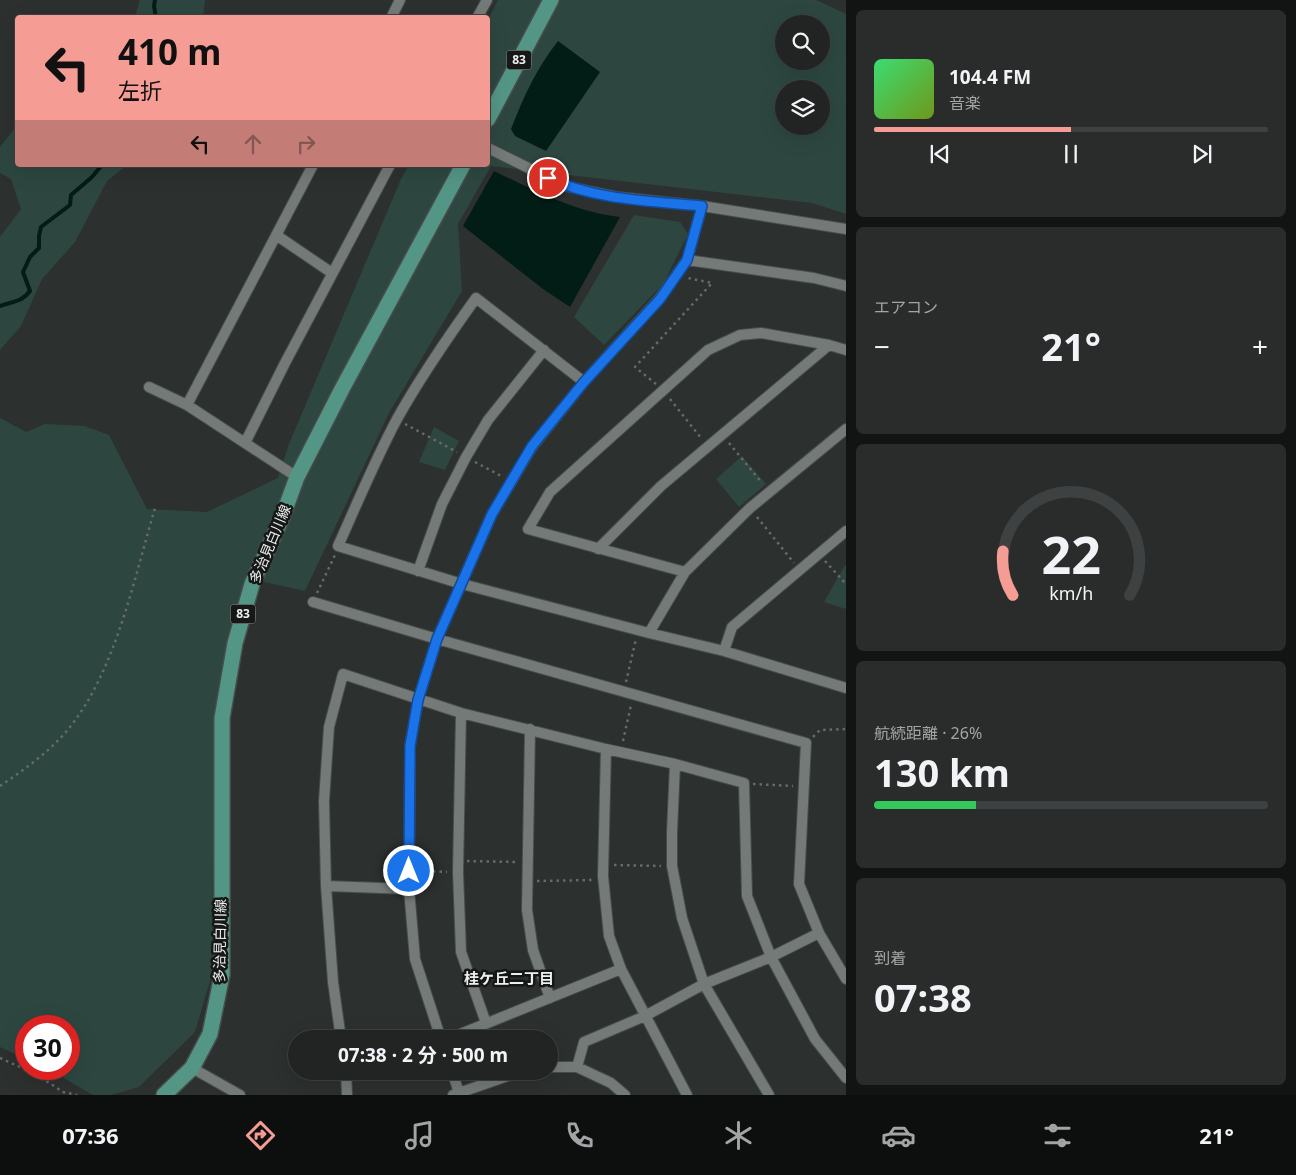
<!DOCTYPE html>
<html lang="ja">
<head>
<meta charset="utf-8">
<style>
  :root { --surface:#212423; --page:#292c2b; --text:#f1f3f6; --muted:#a2a4a6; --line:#3e4141; --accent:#f59c95 }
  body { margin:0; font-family:"Noto Sans","Noto Sans JP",sans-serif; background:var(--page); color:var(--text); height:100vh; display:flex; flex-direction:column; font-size:19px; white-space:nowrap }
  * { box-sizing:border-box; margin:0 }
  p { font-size:16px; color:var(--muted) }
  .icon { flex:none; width:28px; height:28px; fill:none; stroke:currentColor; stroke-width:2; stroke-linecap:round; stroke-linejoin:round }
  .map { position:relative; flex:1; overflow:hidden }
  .side { display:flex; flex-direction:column; gap:10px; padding:10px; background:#121413; width:450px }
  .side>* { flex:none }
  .hud { position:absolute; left:15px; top:15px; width:475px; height:152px; border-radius:5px; box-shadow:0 5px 20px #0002,0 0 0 1px var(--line); background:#f59c95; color:#111; overflow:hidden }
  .fabs { position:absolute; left:775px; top:15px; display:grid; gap:10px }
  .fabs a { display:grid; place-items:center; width:55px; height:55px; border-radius:50%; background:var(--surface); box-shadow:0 5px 20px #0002,0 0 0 1px var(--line); font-size:25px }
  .speed { position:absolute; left:15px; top:1015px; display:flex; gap:10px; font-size:25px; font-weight:700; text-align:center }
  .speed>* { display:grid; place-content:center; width:65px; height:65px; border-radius:50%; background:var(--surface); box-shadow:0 5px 20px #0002,0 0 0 1px var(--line); line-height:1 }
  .speed .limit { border:8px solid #d22; background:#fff; color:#111 }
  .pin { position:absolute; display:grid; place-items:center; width:42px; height:42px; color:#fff; margin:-21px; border:2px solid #fff; border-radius:50%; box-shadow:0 1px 5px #0007 }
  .me { position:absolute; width:55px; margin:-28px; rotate:0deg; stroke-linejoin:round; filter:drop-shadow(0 0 4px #0008) }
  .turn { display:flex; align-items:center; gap:18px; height:105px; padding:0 20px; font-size:22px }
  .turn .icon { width:65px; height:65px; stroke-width:2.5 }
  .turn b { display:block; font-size:35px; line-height:42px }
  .lanes { display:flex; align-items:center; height:48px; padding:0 20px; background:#0003; justify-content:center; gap:25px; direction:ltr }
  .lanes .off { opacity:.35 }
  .big { font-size:38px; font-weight:700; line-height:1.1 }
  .side .card { flex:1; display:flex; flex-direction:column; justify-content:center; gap:8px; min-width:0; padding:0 18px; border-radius:8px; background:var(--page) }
  .side .dial { align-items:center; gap:0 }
  .dial svg { height:130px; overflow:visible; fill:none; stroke:var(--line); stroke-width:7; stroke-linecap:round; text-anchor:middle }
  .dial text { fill:var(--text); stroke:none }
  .song { display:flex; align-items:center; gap:15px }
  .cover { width:60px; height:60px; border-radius:8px; background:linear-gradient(135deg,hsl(140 70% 55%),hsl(80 70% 35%)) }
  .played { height:5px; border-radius:2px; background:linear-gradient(90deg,var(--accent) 50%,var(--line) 50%) }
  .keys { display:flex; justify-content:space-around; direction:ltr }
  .heat { display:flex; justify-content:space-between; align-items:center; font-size:28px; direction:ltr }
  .charge { height:8px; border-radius:4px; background:linear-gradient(90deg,#34c759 26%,var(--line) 0) }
  .trip { position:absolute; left:288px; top:1030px; width:270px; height:50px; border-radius:25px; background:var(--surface); box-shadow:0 5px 20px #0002,0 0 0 1px var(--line); font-weight:700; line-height:50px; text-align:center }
  .dock { display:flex; height:80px; justify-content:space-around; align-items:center; background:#0d0e0e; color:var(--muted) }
  .dock .icon { width:35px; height:35px }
  .dock .active { color:var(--accent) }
  .dock b { font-size:22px; color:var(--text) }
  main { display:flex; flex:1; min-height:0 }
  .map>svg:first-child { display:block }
</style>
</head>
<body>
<main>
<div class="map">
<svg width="846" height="1095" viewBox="0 0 846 1095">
  <rect width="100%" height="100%" fill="#2c302f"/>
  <path fill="#2d4740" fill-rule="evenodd" d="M140,0h65l-2,17h-68z
    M498,0h318l30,14v200l-34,-11 -321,-37 -33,58 4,67 -73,122 -84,178 -59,-13 -20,70 -12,71 -2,255 -17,58 -56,55 -28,8h-18l-45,-26h21v-43h-43v33l-26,-12v-629l26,14 19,-8 39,2 25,9 38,74 60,3 71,-34 11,-34 112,-265 8,-14h79v-145zM784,24h37v37h-37zM784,89h37v37h-37z
    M17,125l1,40h109l-20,16 -32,61 -33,37 -21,47 -21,24v-113l21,-28 -10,-30 -11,-6v-26z
    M634,215l46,7 8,12 -25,50 -59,61 -30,-28z
    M434,427l25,14 -14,29 -26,-8z
    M742,456l24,28 -27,23 -23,-28z
    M845,565l1,1v43l-22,-7z"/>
  <path fill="#021c16" d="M558,41l42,31 -54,79 -31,-15 -4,-7c13,-33 25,-60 47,-88z
    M494,171c41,20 81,41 126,46l-50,90 -27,-18 -80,-63z"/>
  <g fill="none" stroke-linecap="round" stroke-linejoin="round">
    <path stroke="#021c16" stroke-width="4" d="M155,0l-1,6 2,12
      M0,306c11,-4 22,-4 30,-15l-7,-19 7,-15 9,-9v-12l2,-9 29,-22 1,-10 21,-18 10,-12"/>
    <defs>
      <path id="minor" d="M391,18l9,-18
        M477,18l10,-18
        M488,148l77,38 52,11 85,9 144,23
        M276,235l56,38
        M687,260l127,18 32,8
        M584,382l-108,-84c-28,39 -55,78 -79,121 -22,41 -40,85 -59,127l124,38 187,49 75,18 122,37
        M149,387l38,18 110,72
        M187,405l126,-240
        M245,443l40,-80 105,-198
        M598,549l63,-63 168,-141
        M418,571l24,-67 24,-47 22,-37 56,-70
        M685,572l-157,-43 22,-37 158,-142 32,-15 21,-2 68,12 17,5
        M313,602l124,37 369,104 -7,141 20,49 27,46
        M649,633l36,-61 65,-64 96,-79
        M724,651l8,-24 114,-96
        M461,713l-3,159 3,80 25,71
        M530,729l-3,181 6,40 17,48
        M606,749l-3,127 6,60 12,33 66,126
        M675,764l-3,68v34l10,52 22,66 65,111
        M326,886l83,3
        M341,1039l-8,-57 -7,-96 -2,-85 5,-74 14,-53 118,39 145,36 69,15 69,19 3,113 24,61 44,82 31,39
        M441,1039l-26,-80 -6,-70 1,-143 8,-46 19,-61 55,-125 40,-67 52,-65 75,-83 28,-39 15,-54
        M448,1039l173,-70
        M549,1067h28l34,16 14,12
        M577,1067l7,-25 61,-26 59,-32 67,-27 48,-24
        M192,1068l48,27
        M346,1071l1,24
        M452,1071l7,22
        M453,1095l69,-24"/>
      <path id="primary" d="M488,119l63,-119
        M164,1095l28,-27 18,-34 12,-59v-257l13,-75 17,-59 30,-66 15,-41 45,-88 121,-224"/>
    </defs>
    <use href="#minor" stroke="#484c4b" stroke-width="12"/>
    <use href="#primary" stroke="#484c4b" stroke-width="18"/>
    <path stroke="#666a69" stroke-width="2.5" stroke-dasharray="2.5 4" stroke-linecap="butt" d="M656,384l-21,-17 77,-84 -24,-5
      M670,399l31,39
      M405,424l52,28
      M729,443l33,40
      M475,462l28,15
      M757,517l37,46
      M825,561l21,23
      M317,593l18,-38
      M626,682l10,-43
      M813,737l7,-7 26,-1
      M623,741l8,-36
      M753,784l40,2
      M0,786c25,-17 51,-35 70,-59 46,-58 64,-148 85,-219
      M467,861l50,1
      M614,865l47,1
      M420,871l27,1
      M537,881l57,-1
      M0,1058l36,16 27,18 14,3"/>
    <use href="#minor" stroke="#747a78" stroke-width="10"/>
    <use href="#primary" stroke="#549686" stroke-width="15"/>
  </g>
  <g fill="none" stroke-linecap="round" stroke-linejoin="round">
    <defs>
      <path id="route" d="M409,871l1,-125 8,-46 19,-61 55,-125 40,-68 52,-64 76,-83 27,-39 15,-54c-51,-5 -107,-6 -154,-28"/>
    </defs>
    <use href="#route" stroke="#114b97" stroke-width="12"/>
    <use href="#route" stroke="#1a73e8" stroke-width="9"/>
  </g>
  <g text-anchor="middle" stroke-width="5" stroke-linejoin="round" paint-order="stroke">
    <g fill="#161817" stroke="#acaeae" stroke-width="1">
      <rect x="506.5" y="50.5" width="25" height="19" rx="4"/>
      <rect x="230.5" y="604.5" width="25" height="19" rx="4"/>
    </g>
    <g font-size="12" font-weight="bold" fill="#ecefee">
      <text x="519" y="64">83</text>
      <text x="243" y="618">83</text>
    </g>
    <g font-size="14" fill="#ecefee" stroke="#161817">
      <text transform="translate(270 544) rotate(-67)" y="5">多治見白川線</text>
      <text transform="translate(220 941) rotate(-89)" y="5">多治見白川線</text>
    </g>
    <g font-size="15" font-weight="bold" fill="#ecefee" stroke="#161817">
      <text x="509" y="984">桂ケ丘二丁目</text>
    </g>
  </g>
</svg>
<div class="fabs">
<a><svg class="icon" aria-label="search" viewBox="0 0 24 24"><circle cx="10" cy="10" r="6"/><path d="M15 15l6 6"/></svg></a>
<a><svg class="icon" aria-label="layers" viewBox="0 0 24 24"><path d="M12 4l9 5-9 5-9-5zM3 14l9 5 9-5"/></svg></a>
</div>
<div class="speed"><div class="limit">30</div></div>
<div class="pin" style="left:548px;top:178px;background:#d93025"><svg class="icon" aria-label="arrive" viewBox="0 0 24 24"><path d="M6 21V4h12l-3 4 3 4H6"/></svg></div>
<svg class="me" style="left:409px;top:871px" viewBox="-20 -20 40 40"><circle r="17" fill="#1a73e8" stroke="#fff" stroke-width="3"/><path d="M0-11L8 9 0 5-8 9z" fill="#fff"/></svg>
<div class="trip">07:38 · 2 分 · 500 m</div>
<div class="hud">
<div class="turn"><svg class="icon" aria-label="left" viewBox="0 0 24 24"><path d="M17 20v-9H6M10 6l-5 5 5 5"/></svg><div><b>410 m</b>左折</div></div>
<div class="lanes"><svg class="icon" aria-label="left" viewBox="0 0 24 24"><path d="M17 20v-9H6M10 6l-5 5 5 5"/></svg><svg class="icon off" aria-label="ahead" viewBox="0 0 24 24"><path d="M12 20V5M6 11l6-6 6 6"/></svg><svg class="icon off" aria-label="right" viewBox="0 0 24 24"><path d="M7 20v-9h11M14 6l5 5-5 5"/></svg></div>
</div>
</div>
<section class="side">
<div class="card">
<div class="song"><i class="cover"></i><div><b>104.4 FM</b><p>音楽</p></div></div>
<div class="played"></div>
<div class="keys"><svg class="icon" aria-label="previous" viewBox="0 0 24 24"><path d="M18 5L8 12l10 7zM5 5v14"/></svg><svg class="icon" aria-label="pause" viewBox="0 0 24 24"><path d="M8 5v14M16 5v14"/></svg><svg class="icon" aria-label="next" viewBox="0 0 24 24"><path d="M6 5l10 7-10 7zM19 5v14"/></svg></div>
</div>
<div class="card"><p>エアコン</p>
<div class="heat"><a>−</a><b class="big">21°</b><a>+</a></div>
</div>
<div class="card dial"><svg viewBox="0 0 100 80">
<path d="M14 69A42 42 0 1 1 86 69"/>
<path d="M14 69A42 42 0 0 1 8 42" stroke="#f59c95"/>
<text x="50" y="56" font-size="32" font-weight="700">22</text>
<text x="50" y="72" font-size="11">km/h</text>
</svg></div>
<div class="card"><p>航続距離 · 26%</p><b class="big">130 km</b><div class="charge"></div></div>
<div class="card"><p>到着</p><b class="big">07:38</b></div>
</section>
</main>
<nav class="dock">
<b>07:36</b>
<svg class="icon active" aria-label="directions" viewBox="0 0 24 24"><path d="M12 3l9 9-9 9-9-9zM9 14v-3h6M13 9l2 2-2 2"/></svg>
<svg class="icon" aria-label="music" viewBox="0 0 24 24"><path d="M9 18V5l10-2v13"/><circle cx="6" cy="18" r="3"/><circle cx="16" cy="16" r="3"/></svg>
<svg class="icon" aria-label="phone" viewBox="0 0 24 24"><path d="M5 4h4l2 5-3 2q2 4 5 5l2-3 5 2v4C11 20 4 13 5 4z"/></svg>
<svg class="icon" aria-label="climate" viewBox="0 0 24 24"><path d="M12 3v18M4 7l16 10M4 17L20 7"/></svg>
<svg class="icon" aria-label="car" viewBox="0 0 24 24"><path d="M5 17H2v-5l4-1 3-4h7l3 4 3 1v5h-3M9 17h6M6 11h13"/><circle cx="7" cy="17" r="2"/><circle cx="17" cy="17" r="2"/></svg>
<svg class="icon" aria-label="filters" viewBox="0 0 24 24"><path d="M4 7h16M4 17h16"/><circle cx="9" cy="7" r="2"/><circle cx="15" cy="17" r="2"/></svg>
<b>21°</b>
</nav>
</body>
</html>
